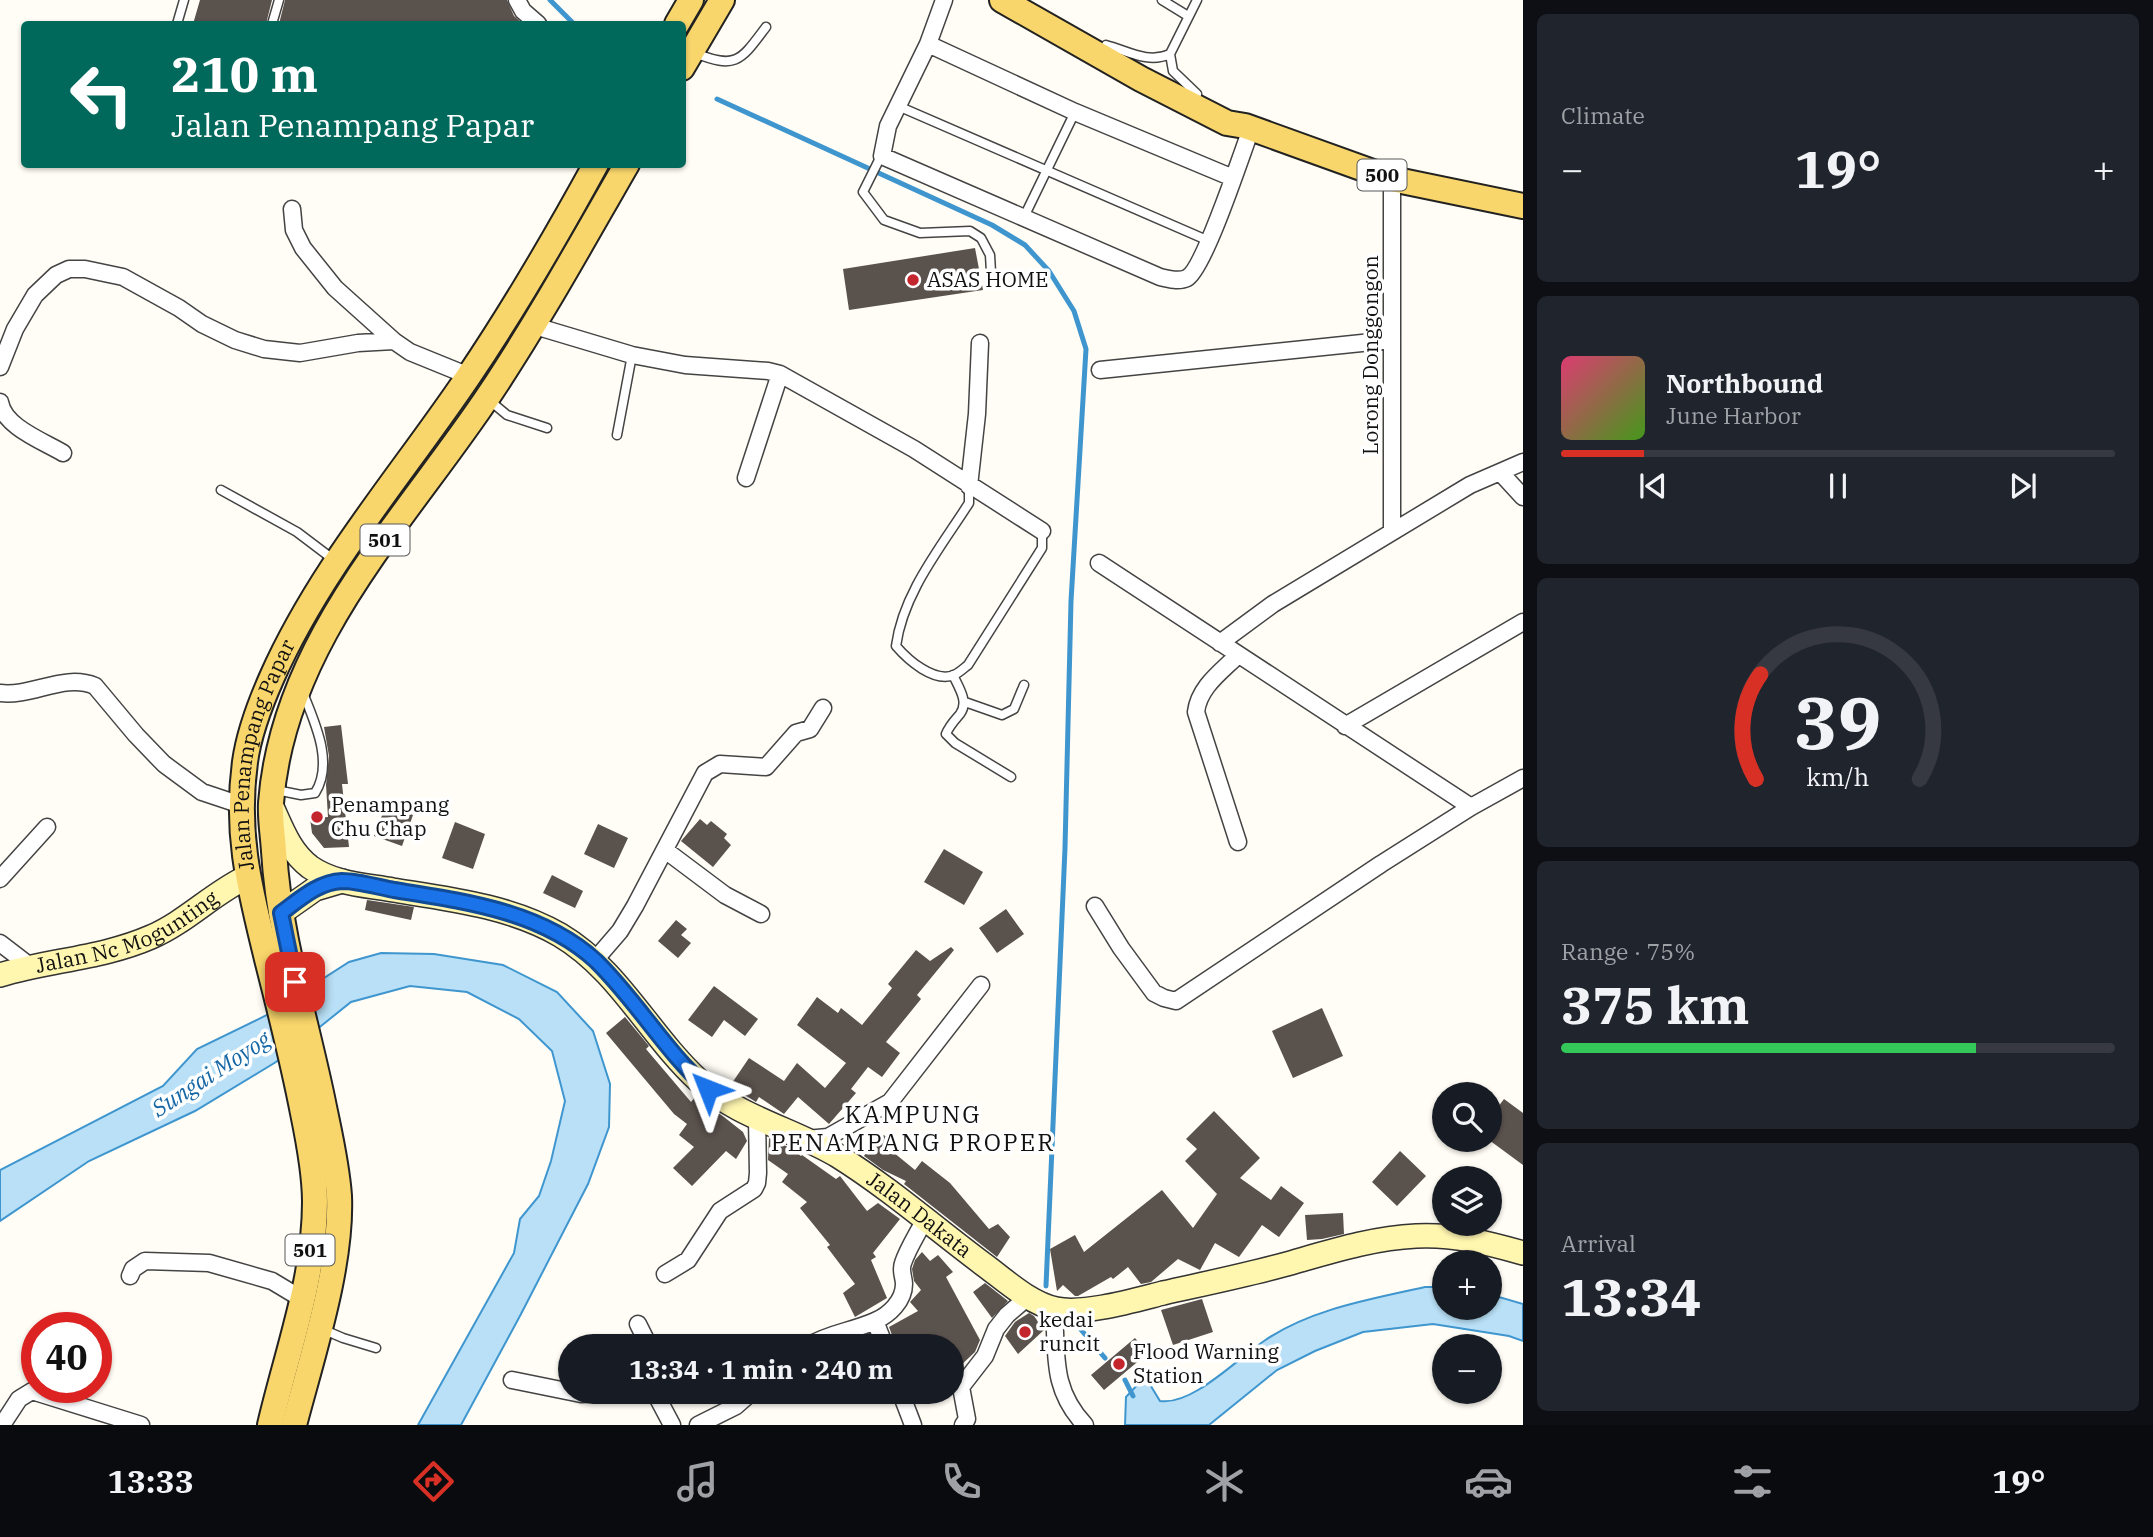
<!DOCTYPE html>
<html lang="en">
<head>
<meta charset="utf-8">
<style>
  :root { --surface:#171b24; --page:#20242c; --text:#f1f3f6; --muted:#9ea1a6; --line:#363941; --accent:#d93025 }
  body { margin:0; font-family:"IBM Plex Serif",serif; background:var(--page); color:var(--text); height:100vh; display:flex; flex-direction:column; font-size:26px; white-space:nowrap }
  * { box-sizing:border-box; margin:0 }
  p { font-size:23px; color:var(--muted) }
  .icon { flex:none; width:38px; height:38px; fill:none; stroke:currentColor; stroke-width:2; stroke-linecap:round; stroke-linejoin:round }
  .map { position:relative; flex:1; overflow:hidden }
  .panel { display:flex; flex-direction:column; gap:14px; padding:14px; background:#0d0f14; width:630px }
  .panel>* { flex:none }
  .hud { position:absolute; left:21px; top:21px; width:665px; height:147px; border-radius:7px; box-shadow:0 2px 5px #0004; background:#00695c; color:#fff; overflow:hidden }
  .buttons { position:absolute; left:1432px; top:1082px; display:grid; gap:14px }
  .buttons a { display:grid; place-items:center; width:70px; height:70px; border-radius:50%; background:var(--surface); box-shadow:0 2px 5px #0004; font-size:35px }
  .speed { position:absolute; left:21px; top:1312px; display:flex; gap:14px; font-size:35px; font-weight:700; text-align:center }
  .speed>* { display:grid; place-content:center; width:91px; height:91px; border-radius:50%; background:var(--surface); box-shadow:0 2px 5px #0004; line-height:1 }
  .speed .limit { border:10px solid #d22; background:#fff; color:#111 }
  .pin { position:absolute; display:grid; place-items:center; width:60px; height:60px; color:#fff; margin:-30px; border-radius:14px; box-shadow:0 4px 10px #0006 }
  .me { position:absolute; width:77px; margin:-38px; rotate:315deg; stroke-linejoin:round; filter:drop-shadow(0 0 5px #0008) }
  .turn { display:flex; align-items:center; gap:24px; height:147px; padding:0 35px; font-size:32px }
  .turn .icon { width:91px; height:91px; stroke-width:2.5 }
  .turn b { display:block; font-size:49px; line-height:60px }
  .big { font-size:52px; font-weight:800; line-height:1.1 }
  .panel .tile { flex:1; display:flex; flex-direction:column; justify-content:center; gap:10px; min-width:0; padding:0 24px; border-radius:10px; background:var(--page) }
  .panel .dial { align-items:center; gap:0 }
  .dial svg { height:182px; overflow:visible; fill:none; stroke:var(--line); stroke-width:7; stroke-linecap:round; text-anchor:middle }
  .dial text { fill:var(--text); stroke:none }
  .song { display:flex; align-items:center; gap:21px }
  .cover { width:84px; height:84px; border-radius:10px; background:linear-gradient(135deg,hsl(340 70% 55%),hsl(100 70% 35%)) }
  .played { height:7px; border-radius:4px; background:linear-gradient(90deg,var(--accent) 15%,var(--line) 15%) }
  .keys { display:flex; justify-content:space-around; direction:ltr }
  .heat { display:flex; justify-content:space-between; align-items:center; font-size:38px; direction:ltr }
  .charge { height:10px; border-radius:5px; background:linear-gradient(90deg,#34c759 75%,var(--line) 0) }
  .trip { position:absolute; left:558px; top:1334px; width:406px; height:70px; border-radius:35px; background:var(--surface); box-shadow:0 2px 5px #0004; font-weight:800; line-height:70px; text-align:center }
  .tabs { display:flex; height:112px; justify-content:space-around; align-items:center; background:#090b0e; color:var(--muted) }
  .tabs .icon { width:49px; height:49px }
  .tabs .selected { color:var(--accent) }
  .tabs b { font-size:32px; color:var(--text) }
  main { display:flex; flex:1; min-height:0 }
  .map>svg:first-child { display:block }
</style>
</head>
<body>
<main>
<div class="map">
<svg width="1523" height="1425" viewBox="0 0 1523 1425">
  <rect width="100%" height="100%" fill="#fffdf5"/>
  <path fill="#b9e0f7" stroke="#3f96cf" stroke-width="2" d="M381,953l53,1 69,11 54,27 36,39 17,53 -1,43 -21,57 -67,130 -60,111h-43l96,-172 6,-34 19,-23 12,-35 14,-60 -13,-50 -33,-32 -52,-27 -57,-6 -59,16 -75,60 -81,49 -106,50 -89,60v-51l163,-84 34,-37 68,-33 84,-54z
    M1425,1287h19v20h45v-13l34,10v37l-14,-5 -76,-12 -70,8 -48,19 -38,19 -68,55h-84l1,-28 14,-15 9,1 11,18c32,5 77,-42 104,-60 46,-32 108,-42 161,-54z"/>
  <g fill="none" stroke-linecap="round" stroke-linejoin="round">
    <path stroke="#3f96cf" stroke-width="5" d="M550,0l24,24
      M717,99l275,126 33,20 24,26 25,40 12,38 -15,252 -6,247 -19,438
      M1077,1325l28,33
      M1125,1380l8,16"/>
  </g>
  <path fill="#5a524d" d="M200,0h72l-6,24h-73z
    M285,0h222l7,16 9,8h-244z
    M975,248l8,42 -134,20 -6,-41z
    M341,725l7,59h-6l7,63 -25,1 -12,-15 -2,-15 18,-1 -2,-32 3,-29 -5,-29z
    M386,805l27,10 -11,31 -28,-10z
    M700,819l7,6 4,-4 16,13 -3,4 7,7 -18,22 -32,-26z
    M455,822l30,12 -12,35 -31,-11z
    M598,824l30,14 -14,30 -30,-14z
    M944,849l39,23 -19,33 -40,-23z
    M552,875l31,16 -8,17 -32,-15z
    M367,900l47,7 -3,13 -46,-10z
    M1006,909l18,25 -27,19 -18,-25z
    M676,920l11,9 -6,6 10,8 -13,15 -20,-17z
    M951,947l3,3 -37,45 4,4 -35,43 14,11 -18,24 -14,-10 -17,22 5,4 -27,31 -31,-27 -14,17 -25,-17 -3,5 -26,-16 19,-28 35,23 13,-18 28,25 21,-25 -49,-38 20,-28 21,16 3,-5 21,17 30,-37 -4,-4 28,-34 14,11z
    M714,986l44,33 -13,17 -21,-16 -12,17 -24,-17z
    M1322,1008l21,48 -50,22 -21,-47z
    M625,1017l24,29 -3,3 45,53 4,-5 29,20 19,15 4,9 -11,18 -10,-8 -34,35 -19,-18 21,-21 -15,-12 8,-11 -13,-10 -68,-81z
    M1504,1099l19,14v52l-34,-25v-21z
    M1214,1111l46,47 -20,20 31,22 10,-14 23,17 -25,34 -17,-12 -23,32 -24,-14 -15,27 -22,-11 -27,23 -10,2 -13,-17 -15,12 -2,-2 -33,19h-3l-12,-11 -6,6 -7,-42 25,-14 9,17 78,-62 31,38 24,-34 -32,-33 12,-12 -11,-10z
    M877,1132l21,10 -5,10 22,18 7,-9 28,22 39,46 9,-5 12,13 -13,20 -93,-73 2,-3 -23,-11 -19,-14z
    M769,1138l23,11 9,7 1,-1 34,24 4,-3 27,35 11,-8 22,16 -27,34 3,4 -5,3 16,38 -32,19 -12,-24 12,-9 -28,-37 3,-2 -30,-37 7,-6 -25,-20 6,-8 -20,-14z
    M1400,1151l26,25 -29,30 -25,-24z
    M1343,1213l1,21 -22,5 -15,1 -2,-25z
    M922,1252l8,9 8,-6 15,17 -7,5 34,63 -5,12 -16,15 -7,-10v-11h-56l-7,-19 29,-16 -8,-9 11,-12 -7,-9 -2,-12 3,-9z
    M985,1283l23,18 -16,17 -19,-26z
    M1202,1299l11,33 -40,13 -12,-35z
    M1029,1313l5,3 10,14 -26,24 -13,-18 10,-14z
    M1135,1338l13,15 -44,37 -13,-15z"/>
  <g fill="none" stroke-linecap="round" stroke-linejoin="round">
    <defs>
      <path id="lane" d="M1162,0l26,16
        M177,24l7,-24
        M272,24l7,-24
        M1106,45c22,6 42,19 64,9
        M695,53c42,17 46,7 71,-26
        M1197,94l-24,-23 -3,-17 27,-54
        M898,106l311,135
        M881,156l-18,36 21,28 36,13 50,-2 11,7 9,17 1,17
        M1024,217l51,-105
        M489,400l18,15 40,13
        M617,435l15,-80
        M969,486v17c-28,44 -66,90 -73,143 12,14 38,37 58,29 5,-2 10,-7 14,-10l74,-117v-17
        M221,490l76,42 37,28
        M953,675c6,13 16,27 7,39 -6,7 -11,12 -14,20l9,9 56,34
        M965,702l37,13 12,-6 10,-24
        M276,790l25,5 14,-2c19,-30 0,-70 -12,-100
        M322,1329l21,9 33,10"/>
      <path id="street" d="M517,0l6,11 15,13
        M944,0l-16,44 -40,82 -6,30 278,121c8,2 19,5 27,1 17,-9 55,-125 64,-149
        M928,44l147,68 158,66
        M1392,179v352
        M292,209l2,21 9,18 32,40 59,53
        M535,326l97,29 53,10 83,6 12,3 134,75 128,82
        M0,367l15,-38 20,-34 21,-20 13,-6h16l38,8 56,31 23,16 33,16 29,9 36,4 58,-10 36,-2 16,11 59,24
        M1100,370l291,-30
        M0,402c4,25 43,39 63,51
        M1500,472l23,-10
        M746,478l34,-104
        M969,486l8,-72 3,-71
        M1099,563l372,244
        M1220,643l53,-39 197,-119 30,-13 23,25
        M1238,655c-17,17 -39,32 -42,57l42,130
        M0,693c32,4 64,-20 95,-7l41,49 28,29 38,28 39,13
        M1345,726l178,-104
        M665,850l60,45 36,19
        M0,879l47,-52
        M1095,906l26,42 33,45 10,5 12,3 205,-137 90,-57 52,-29
        M0,943l30,23
        M595,960l25,-29 15,-25 70,-133 15,-9 46,3 30,-34 14,-4 13,-21
        M806,1139l22,-2 62,-35 91,-117
        M665,1274l23,-14 32,-49 34,-22 3,-6 1,-10 -1,-55
        M130,1276l3,-7 12,-8 64,2 63,18 30,18
        M1054,1309c3,46 -3,80 31,116
        M875,1321l10,25
        M638,1324l11,22
        M808,1346c21,-13 45,-15 67,-25 14,-6 29,-20 29,-37 0,-7 -4,-13 -1,-21 5,-15 15,-30 22,-44
        M512,1380l69,14 62,-3
        M654,1391l18,34
        M900,1391l13,34
        M2,1425l17,-26 13,-8 109,34
        M698,1425l38,-19 17,-15
        M963,1425l4,-6 -6,-32 24,-31 11,-27 11,-14 21,-18"/>
      <g id="secondary">
        <path id="s1" d="M272,807c10,22 18,45 38,60 24,17 56,18 83,23 56,9 117,16 167,45 59,35 89,100 139,146 38,36 94,48 139,75 51,32 97,72 145,108 22,16 46,39 73,45 28,6 79,-9 107,-16 40,-9 80,-17 120,-28 43,-12 88,-27 133,-29 37,-2 72,7 107,17"/>
        <path d="M281,913l34,-24 27,-8"/>
        <path id="s2" d="M0,975c50,-15 103,-17 151,-38 35,-15 62,-44 96,-60"/>
      </g>
      <g id="primary">
        <path d="M1002,0l139,79 86,44 18,3 147,53 131,27"/>
        <path d="M677,24l14,-24"/>
        <path d="M682,68l40,-68"/>
        <path id="s3" d="M270,1425c17,-73 45,-147 45,-223 0,-29 -6,-60 -12,-89 -10,-52 -23,-103 -36,-154 -17,-70 -32,-124 -22,-197 4,-30 15,-58 27,-85 49,-110 129,-201 196,-300 46,-68 88,-140 128,-213"/>
        <path d="M294,1425c18,-69 48,-159 45,-229 -2,-30 -9,-60 -15,-89 -17,-85 -45,-169 -50,-256 -1,-16 -4,-33 -3,-48 12,-161 133,-281 218,-408 50,-75 93,-153 138,-231"/>
      </g>
    </defs>
    <use href="#lane" stroke="#444" stroke-width="11"/>
    <use href="#street" stroke="#444" stroke-width="19"/>
    <use href="#secondary" stroke="#333" stroke-width="26"/>
    <use href="#primary" stroke="#222" stroke-width="28"/>
    <use href="#lane" stroke="#fff" stroke-width="8"/>
    <use href="#street" stroke="#fff" stroke-width="16"/>
    <use href="#secondary" stroke="#fff6b0" stroke-width="23"/>
    <use href="#primary" stroke="#f9d66b" stroke-width="24"/>
  </g>
  <g fill="none" stroke-linecap="round" stroke-linejoin="round">
    <defs>
      <path id="route" d="M295,982l-14,-69c18,-13 37,-31 61,-32 16,0 36,6 52,9 69,11 148,21 202,71 41,40 69,90 112,128"/>
    </defs>
    <use href="#route" stroke="#114b97" stroke-width="18"/>
    <use href="#route" stroke="#1a73e8" stroke-width="12"/>
  </g>
  <g fill="#c4262e" stroke="#fff" stroke-width="2.5">
    <circle cx="913" cy="280" r="7"/>
    <circle cx="317" cy="817" r="7"/>
    <circle cx="1025" cy="1332" r="7"/>
    <circle cx="1119" cy="1364" r="7"/>
  </g>
  <g text-anchor="middle" stroke-width="7" stroke-linejoin="round" paint-order="stroke">
    <g fill="#fff" stroke="#585858" stroke-width="2">
      <rect x="1357.5" y="159.5" width="49" height="31" rx="5"/>
      <rect x="360.5" y="524.5" width="49" height="31" rx="5"/>
      <rect x="285.5" y="1234.5" width="49" height="31" rx="5"/>
    </g>
    <g font-size="19" font-weight="bold" fill="#111">
      <text x="1382" y="182">500</text>
      <text x="385" y="547">501</text>
      <text x="310" y="1257">501</text>
    </g>
    <g font-size="21" fill="#111" stroke="#fff" text-anchor="start">
      <text x="927" y="287">ASAS HOME</text>
      <text x="331" y="812">Penampang<tspan x="331" dy="24">Chu Chap</tspan></text>
      <text x="1039" y="1327">kedai<tspan x="1039" dy="24">runcit</tspan></text>
      <text x="1133" y="1359">Flood Warning<tspan x="1133" dy="24">Station</tspan></text>
    </g>
    <g font-size="21" fill="#111" stroke="#fff">
      <text transform="translate(1371 355) rotate(-90)" y="7">Lorong Donggongon</text>
      <text dy="7" stroke="none"><textPath href="#s3" startOffset="686">Jalan Penampang Papar</textPath></text>
      <text dy="7" stroke="none"><textPath href="#s2" startOffset="135">Jalan Nc Mogunting</textPath></text>
      <text dy="7" stroke="none"><textPath href="#s1" startOffset="794">Jalan Dakata</textPath></text>
    </g>
    <g font-size="23" font-style="italic" fill="#1768a6" stroke="#fff">
      <text transform="translate(211 1074) rotate(-33)" y="8">Sungai Moyog</text>
    </g>
    <g font-size="24" letter-spacing="2" fill="#111" stroke="#fff">
      <text x="913" y="1123">KAMPUNG<tspan x="913" dy="28">PENAMPANG PROPER</tspan></text>
    </g>
  </g>
</svg>
<div class="buttons">
<a><svg class="icon" aria-label="search" viewBox="0 0 24 24"><circle cx="10" cy="10" r="6"/><path d="M15 15l6 6"/></svg></a>
<a><svg class="icon" aria-label="layers" viewBox="0 0 24 24"><path d="M12 4l9 5-9 5-9-5zM3 14l9 5 9-5"/></svg></a>
<a>+</a>
<a>−</a>
</div>
<div class="speed"><div class="limit">40</div></div>
<div class="pin" style="left:295px;top:982px;background:#d93025"><svg class="icon" aria-label="arrive" viewBox="0 0 24 24"><path d="M6 21V4h12l-3 4 3 4H6"/></svg></div>
<svg class="me" style="left:708px;top:1089px" viewBox="-20 -20 40 40"><path d="M0-17L14 15 0 8-14 15z" fill="#1a73e8" stroke="#fff" stroke-width="4"/></svg>
<div class="trip">13:34 · 1 min · 240 m</div>
<div class="hud">
<div class="turn"><svg class="icon" aria-label="left" viewBox="0 0 24 24"><path d="M17 20v-9H6M10 6l-5 5 5 5"/></svg><div><b>210 m</b>Jalan Penampang Papar</div></div>
</div>
</div>
<section class="panel">
<div class="tile"><p>Climate</p>
<div class="heat"><a>−</a><b class="big">19°</b><a>+</a></div>
</div>
<div class="tile">
<div class="song"><i class="cover"></i><div><b>Northbound</b><p>June Harbor</p></div></div>
<div class="played"></div>
<div class="keys"><svg class="icon" aria-label="previous" viewBox="0 0 24 24"><path d="M18 5L8 12l10 7zM5 5v14"/></svg><svg class="icon" aria-label="pause" viewBox="0 0 24 24"><path d="M8 5v14M16 5v14"/></svg><svg class="icon" aria-label="next" viewBox="0 0 24 24"><path d="M6 5l10 7-10 7zM19 5v14"/></svg></div>
</div>
<div class="tile dial"><svg viewBox="0 0 100 80">
<path d="M14 69A42 42 0 1 1 86 69"/>
<path d="M14 69A42 42 0 0 1 16 23" stroke="#d93025"/>
<text x="50" y="56" font-size="32" font-weight="700">39</text>
<text x="50" y="72" font-size="11">km/h</text>
</svg></div>
<div class="tile"><p>Range · 75%</p><b class="big">375 km</b><div class="charge"></div></div>
<div class="tile"><p>Arrival</p><b class="big">13:34</b></div>
</section>
</main>
<nav class="tabs">
<b>13:33</b>
<svg class="icon selected" aria-label="directions" viewBox="0 0 24 24"><path d="M12 3l9 9-9 9-9-9zM9 14v-3h6M13 9l2 2-2 2"/></svg>
<svg class="icon" aria-label="music" viewBox="0 0 24 24"><path d="M9 18V5l10-2v13"/><circle cx="6" cy="18" r="3"/><circle cx="16" cy="16" r="3"/></svg>
<svg class="icon" aria-label="phone" viewBox="0 0 24 24"><path d="M5 4h4l2 5-3 2q2 4 5 5l2-3 5 2v4C11 20 4 13 5 4z"/></svg>
<svg class="icon" aria-label="climate" viewBox="0 0 24 24"><path d="M12 3v18M4 7l16 10M4 17L20 7"/></svg>
<svg class="icon" aria-label="car" viewBox="0 0 24 24"><path d="M5 17H2v-5l4-1 3-4h7l3 4 3 1v5h-3M9 17h6M6 11h13"/><circle cx="7" cy="17" r="2"/><circle cx="17" cy="17" r="2"/></svg>
<svg class="icon" aria-label="filters" viewBox="0 0 24 24"><path d="M4 7h16M4 17h16"/><circle cx="9" cy="7" r="2"/><circle cx="15" cy="17" r="2"/></svg>
<b>19°</b>
</nav>
</body>
</html>
